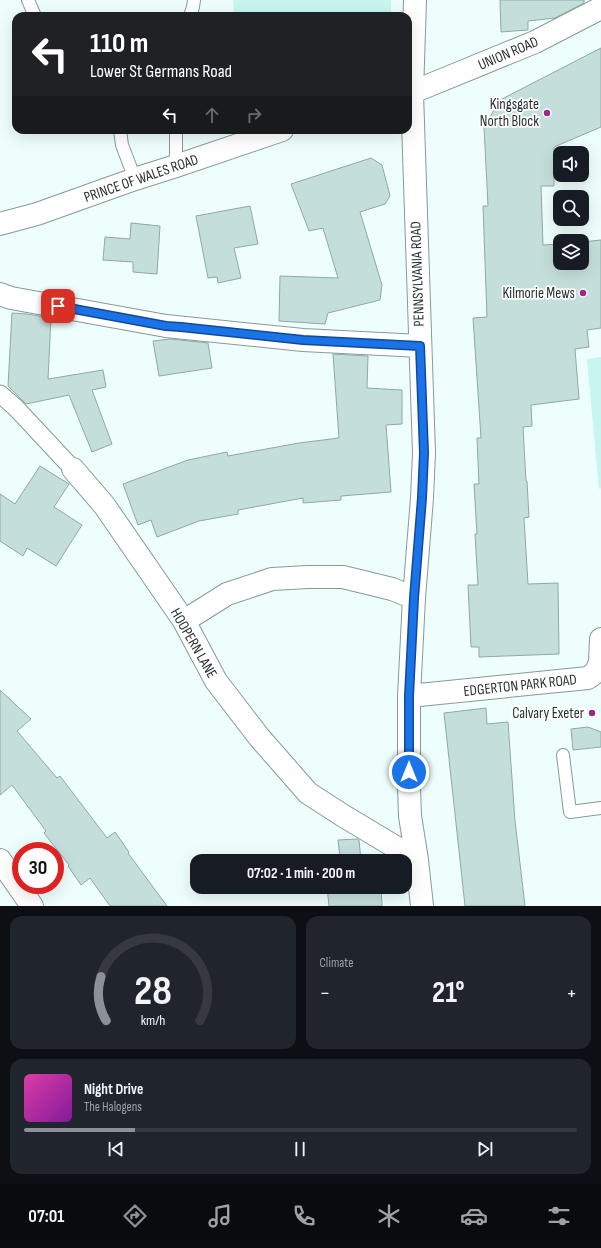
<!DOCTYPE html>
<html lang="en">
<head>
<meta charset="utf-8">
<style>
  :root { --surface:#171b24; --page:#20242c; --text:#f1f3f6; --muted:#9ea1a6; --line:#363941; --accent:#8c9099 }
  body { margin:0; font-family:"Sofia Sans Condensed",sans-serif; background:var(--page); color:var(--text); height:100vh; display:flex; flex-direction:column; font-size:15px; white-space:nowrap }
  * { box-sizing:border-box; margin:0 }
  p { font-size:13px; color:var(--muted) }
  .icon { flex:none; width:22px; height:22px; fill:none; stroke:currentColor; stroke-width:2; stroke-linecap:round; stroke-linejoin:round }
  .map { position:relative; height:906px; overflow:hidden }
  .panel { display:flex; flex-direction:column; gap:10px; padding:10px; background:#0d0f14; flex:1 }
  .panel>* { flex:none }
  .hud { position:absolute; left:12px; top:12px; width:400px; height:122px; border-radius:12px; box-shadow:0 4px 16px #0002; background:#202124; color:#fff; overflow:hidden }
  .controls { position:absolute; left:553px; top:146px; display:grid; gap:8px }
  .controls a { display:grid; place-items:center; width:36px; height:36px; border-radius:8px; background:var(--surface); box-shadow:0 4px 16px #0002; font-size:20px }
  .speed { position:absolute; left:12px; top:842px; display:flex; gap:8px; font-size:20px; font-weight:700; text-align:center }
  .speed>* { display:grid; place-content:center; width:52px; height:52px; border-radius:50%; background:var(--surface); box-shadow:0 4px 16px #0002; line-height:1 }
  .speed .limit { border:6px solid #d22; background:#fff; color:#111 }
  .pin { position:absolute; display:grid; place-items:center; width:34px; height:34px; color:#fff; margin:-17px; border-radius:8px; box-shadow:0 2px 6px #0006 }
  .me { position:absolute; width:44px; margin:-22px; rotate:0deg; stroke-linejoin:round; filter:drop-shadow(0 0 3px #0008) }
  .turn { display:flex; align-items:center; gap:14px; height:84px; padding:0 12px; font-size:18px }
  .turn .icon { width:52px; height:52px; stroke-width:2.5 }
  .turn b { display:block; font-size:28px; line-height:34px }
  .lanes { display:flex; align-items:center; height:38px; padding:0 12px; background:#0003; justify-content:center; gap:20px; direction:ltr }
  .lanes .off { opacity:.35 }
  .big { font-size:30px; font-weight:700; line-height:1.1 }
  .panel .widget { flex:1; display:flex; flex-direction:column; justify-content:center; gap:6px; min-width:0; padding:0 14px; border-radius:12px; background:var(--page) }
  .panel .dial { align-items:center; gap:0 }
  .dial svg { height:104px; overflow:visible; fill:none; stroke:var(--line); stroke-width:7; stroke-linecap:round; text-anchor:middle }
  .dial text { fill:var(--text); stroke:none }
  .song { display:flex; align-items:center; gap:12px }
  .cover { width:48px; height:48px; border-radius:6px; background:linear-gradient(135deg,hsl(320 70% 55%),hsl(290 70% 35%)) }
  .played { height:4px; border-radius:2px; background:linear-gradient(90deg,var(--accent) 20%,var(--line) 20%) }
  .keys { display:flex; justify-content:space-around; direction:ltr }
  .heat { display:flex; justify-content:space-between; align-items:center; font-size:22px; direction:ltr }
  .panel .tiles { flex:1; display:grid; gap:10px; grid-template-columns:1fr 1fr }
  .widget:last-child { grid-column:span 2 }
  .trip { position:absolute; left:190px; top:854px; width:222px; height:40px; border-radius:12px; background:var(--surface); box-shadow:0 4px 16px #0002; font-weight:700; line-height:40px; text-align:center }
  .tab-bar { display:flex; height:64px; justify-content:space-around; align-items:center; background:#090b0e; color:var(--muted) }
  .tab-bar .icon { width:28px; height:28px }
  .tab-bar .current { color:var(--accent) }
  .tab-bar b { font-size:18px; color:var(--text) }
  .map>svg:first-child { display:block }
</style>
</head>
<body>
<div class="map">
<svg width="601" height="906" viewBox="0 0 601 906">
  <rect width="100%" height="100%" fill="#eefefc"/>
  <path fill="#c6f6ef" d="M233,0h158v16h-157z
    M601,357v131l-2,1 -12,-130z"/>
  <path fill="#c4dfdb" stroke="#8fa9a5" d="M500,0h84v3l-29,15 -27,3v9l-27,2z
    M601,48v79l-47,20v39h-13l2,59 17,-1v19h22v-21l19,-2v88l-14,2 2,17 -14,2 4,50 -48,6 1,21 -9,1 3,54h1l2,36 -5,1 4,66 30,-1 1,71 -80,3v-10h-8l-3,-62h10l-3,-51h2l-3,-50h5l-2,-46h4l-8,-120 14,-1 -4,-111h5l-4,-79 16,-27z
    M371,158l11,7 8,31 -5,8 -25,8 22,73 -2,15 -52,13 -3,11 -46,-3 1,-45 58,2 -15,-50 -14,3 -18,-47z
    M250,206l8,38 -24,4 7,30 -23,5 -1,-6 -9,1 -12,-62z
    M131,223l29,3 -3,48 -24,-2v-10l-30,-2 2,-23 25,2z
    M12,313l15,1 24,4 -3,61 55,-9 3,17 -14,3 20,54 -20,8 -23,-57 -43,9 -18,-18z
    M170,339l38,4 4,25 -53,8 -6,-35z
    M333,354l35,2 -1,32 35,2v34l-16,1 5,67 -50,4v4l-38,3v-5l-65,12v4l-39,7 -42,16 -6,-17 -13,5 -15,-41 65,-24 39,-8 1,4 71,-13 40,-5z
    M40,466l29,18 -15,23 28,18 -26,41 -29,-18 -4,8 -23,-15v-47l15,10z
    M0,690l31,29 -14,12 40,47 3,-2 47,62 8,-6 14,20 -1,1 39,53h-57l-20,-28 -9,7 -13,-19 1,-1 -25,-32 2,-2 -34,-46 -12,10z
    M486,708l1,16 21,-2 7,99 10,85h-60l-21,-193z
    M588,727l13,5v15l-28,3 -2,-21z
    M357,839l2,1 2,21 17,-1 1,1h-55l-1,-2 17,-2 -2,-17z
    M327,887h54l1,19h-53z"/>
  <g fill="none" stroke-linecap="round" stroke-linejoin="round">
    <defs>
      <path id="service" d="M28,0l7,16
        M190,16l3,-9 1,-7
        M120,130l2,15 13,34
        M176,166v-36
        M563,755l7,57 31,-4"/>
      <path id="pedestrian" d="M0,394l16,14 57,61"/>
      <path id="minor" d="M415,0l-3,93 12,360 -2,45 -8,100 -5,98v92l1,28 7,44 5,46
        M0,294l11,4 155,28 137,14 117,6
        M73,469l31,36 80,116 32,60 43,56 49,56 34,22 75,45
        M184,621l43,-27 45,-15 36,-2h35l49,12 22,9
        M409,696l179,-18 8,-6 4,-10 1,-23
        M0,860l32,46"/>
      <path id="tertiary" d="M408,94l127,-52 66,-34
        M0,224l37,-10 98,-35 41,-13 106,-36"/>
    </defs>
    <use href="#service" stroke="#839c98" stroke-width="14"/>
    <use href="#pedestrian" stroke="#839c98" stroke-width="19"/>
    <use href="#minor" stroke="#839c98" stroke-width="24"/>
    <use href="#tertiary" stroke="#839c98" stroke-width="24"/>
    <use href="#service" stroke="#fff" stroke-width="12"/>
    <use href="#pedestrian" stroke="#fff" stroke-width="17"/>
    <use href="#minor" stroke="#fff" stroke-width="22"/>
    <use href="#tertiary" stroke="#fff" stroke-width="22"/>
  </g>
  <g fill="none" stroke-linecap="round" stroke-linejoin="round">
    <defs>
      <path id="route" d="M58,306l108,20 15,1 122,13 117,6 4,107 -2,45 -8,100 -5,98v76"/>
    </defs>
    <use href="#route" stroke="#114b97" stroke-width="10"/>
    <use href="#route" stroke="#1a73e8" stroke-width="7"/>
  </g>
  <g fill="#9c2a87" stroke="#fff" stroke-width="1.5">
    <circle cx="547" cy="113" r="4"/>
    <circle cx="583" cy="293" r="4"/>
    <circle cx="592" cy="713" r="4"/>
  </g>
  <g text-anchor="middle" stroke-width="3.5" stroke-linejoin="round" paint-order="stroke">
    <g font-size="15" fill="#273230" stroke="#fff">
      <text transform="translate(508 53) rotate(-23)" y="5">UNION ROAD</text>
      <text transform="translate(141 178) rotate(-19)" y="5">PRINCE OF WALES ROAD</text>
      <text transform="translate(417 274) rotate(-92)" y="5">PENNSYLVANIA ROAD</text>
      <text transform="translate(194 643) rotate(60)" y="5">HOOPERN LANE</text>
      <text transform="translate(520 685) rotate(-6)" y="5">EDGERTON PARK ROAD</text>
    </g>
    <g font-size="15" fill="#273230" stroke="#fff" text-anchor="end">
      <text x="539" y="109">Kingsgate<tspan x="539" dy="17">North Block</tspan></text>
      <text x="575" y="298">Kilmorie Mews</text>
      <text x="584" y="718">Calvary Exeter</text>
    </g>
  </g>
</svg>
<div class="controls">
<a><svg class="icon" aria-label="sound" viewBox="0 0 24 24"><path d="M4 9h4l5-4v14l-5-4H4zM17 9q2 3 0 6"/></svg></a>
<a><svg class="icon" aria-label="search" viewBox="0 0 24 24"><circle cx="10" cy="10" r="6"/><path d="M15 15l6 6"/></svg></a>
<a><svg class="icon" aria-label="layers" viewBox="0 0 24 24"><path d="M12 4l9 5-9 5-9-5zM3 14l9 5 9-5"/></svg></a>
</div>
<div class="speed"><div class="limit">30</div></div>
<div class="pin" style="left:58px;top:306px;background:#d93025"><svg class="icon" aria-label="arrive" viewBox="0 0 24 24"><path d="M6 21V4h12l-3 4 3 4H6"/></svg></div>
<svg class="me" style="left:409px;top:772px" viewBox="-20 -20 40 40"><circle r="17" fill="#1a73e8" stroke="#fff" stroke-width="3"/><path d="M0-11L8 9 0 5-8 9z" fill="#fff"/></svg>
<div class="trip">07:02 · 1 min · 200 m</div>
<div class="hud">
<div class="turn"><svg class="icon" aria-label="left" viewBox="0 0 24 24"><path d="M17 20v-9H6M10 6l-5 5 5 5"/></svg><div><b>110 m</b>Lower St Germans Road</div></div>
<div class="lanes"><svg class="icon" aria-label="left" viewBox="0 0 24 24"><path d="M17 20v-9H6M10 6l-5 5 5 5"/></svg><svg class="icon off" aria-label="ahead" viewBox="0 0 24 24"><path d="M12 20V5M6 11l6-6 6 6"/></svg><svg class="icon off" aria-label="right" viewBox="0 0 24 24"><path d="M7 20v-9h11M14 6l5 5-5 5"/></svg></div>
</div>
</div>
<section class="panel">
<div class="tiles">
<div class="widget dial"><svg viewBox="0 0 100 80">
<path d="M14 69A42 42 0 1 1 86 69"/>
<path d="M14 69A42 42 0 0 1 10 35" stroke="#8c9099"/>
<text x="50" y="56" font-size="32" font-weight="700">28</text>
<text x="50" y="72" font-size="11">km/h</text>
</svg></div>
<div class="widget"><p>Climate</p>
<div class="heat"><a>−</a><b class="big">21°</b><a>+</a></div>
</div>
<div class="widget">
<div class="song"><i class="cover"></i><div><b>Night Drive</b><p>The Halogens</p></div></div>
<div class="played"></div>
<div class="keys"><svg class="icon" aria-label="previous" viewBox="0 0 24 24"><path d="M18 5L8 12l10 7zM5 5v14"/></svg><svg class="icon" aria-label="pause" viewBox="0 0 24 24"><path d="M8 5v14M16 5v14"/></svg><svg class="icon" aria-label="next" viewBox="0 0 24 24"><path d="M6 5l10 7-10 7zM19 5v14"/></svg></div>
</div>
</div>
</section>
<nav class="tab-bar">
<b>07:01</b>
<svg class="icon current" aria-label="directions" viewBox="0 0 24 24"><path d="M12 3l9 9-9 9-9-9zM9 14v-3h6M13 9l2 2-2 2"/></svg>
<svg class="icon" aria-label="music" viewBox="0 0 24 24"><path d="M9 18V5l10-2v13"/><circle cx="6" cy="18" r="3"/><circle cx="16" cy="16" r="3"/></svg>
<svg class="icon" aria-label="phone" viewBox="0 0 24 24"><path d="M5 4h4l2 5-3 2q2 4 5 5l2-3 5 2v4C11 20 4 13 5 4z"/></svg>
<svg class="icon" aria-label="climate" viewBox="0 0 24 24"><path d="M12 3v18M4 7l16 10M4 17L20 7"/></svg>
<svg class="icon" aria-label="car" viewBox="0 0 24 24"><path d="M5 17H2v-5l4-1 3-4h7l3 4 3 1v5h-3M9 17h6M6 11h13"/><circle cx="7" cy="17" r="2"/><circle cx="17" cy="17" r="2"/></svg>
<svg class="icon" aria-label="filters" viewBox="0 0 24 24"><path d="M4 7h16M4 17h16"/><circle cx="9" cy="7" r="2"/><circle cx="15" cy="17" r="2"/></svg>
</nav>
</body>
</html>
